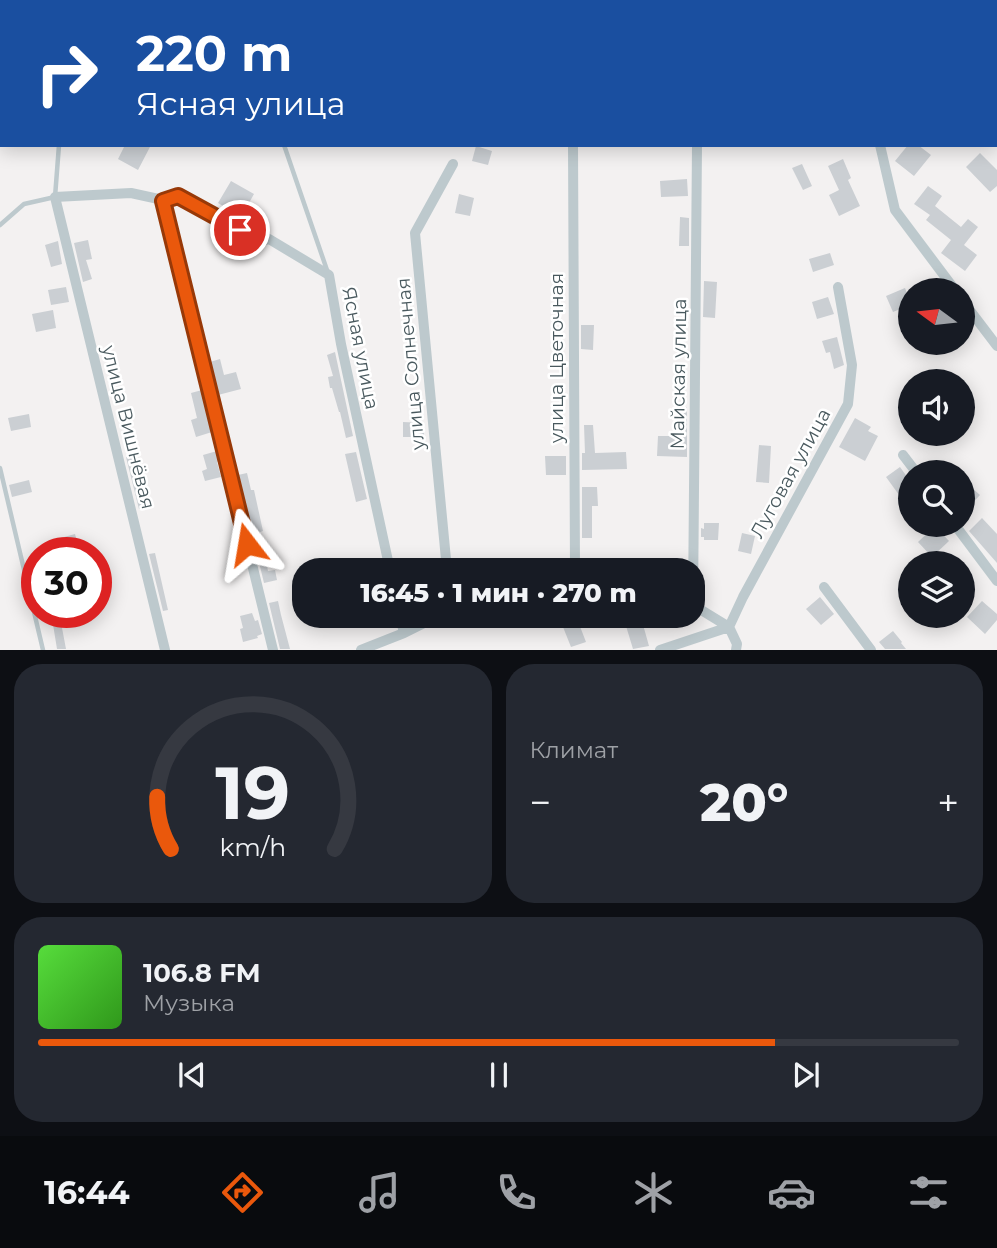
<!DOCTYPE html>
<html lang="ru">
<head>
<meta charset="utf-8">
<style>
  :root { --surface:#171b24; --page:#242831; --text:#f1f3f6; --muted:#9ea1a6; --line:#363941; --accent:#ea580c }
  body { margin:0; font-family:Montserrat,sans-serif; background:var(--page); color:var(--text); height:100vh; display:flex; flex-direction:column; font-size:26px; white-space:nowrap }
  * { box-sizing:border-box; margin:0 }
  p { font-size:23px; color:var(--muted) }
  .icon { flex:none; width:38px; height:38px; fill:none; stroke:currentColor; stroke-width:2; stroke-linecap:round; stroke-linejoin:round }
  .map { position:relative; height:650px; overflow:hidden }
  .sheet { display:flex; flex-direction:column; gap:14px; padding:14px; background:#0d0f14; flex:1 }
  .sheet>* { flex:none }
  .banner { position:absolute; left:0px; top:0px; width:998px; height:147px; box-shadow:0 4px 18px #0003; background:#1a4fa0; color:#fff; overflow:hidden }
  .needle { width:46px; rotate:285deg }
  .buttons { position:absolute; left:898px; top:278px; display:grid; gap:14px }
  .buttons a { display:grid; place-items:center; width:77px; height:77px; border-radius:50%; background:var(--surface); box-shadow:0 4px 18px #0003; font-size:35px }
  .speed { position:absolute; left:21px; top:537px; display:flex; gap:14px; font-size:35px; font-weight:700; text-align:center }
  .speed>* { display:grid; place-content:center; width:91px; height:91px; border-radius:50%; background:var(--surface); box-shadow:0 4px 18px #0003; line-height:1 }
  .speed .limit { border:10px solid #d22; background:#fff; color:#111 }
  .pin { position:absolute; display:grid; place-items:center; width:60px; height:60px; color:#fff; margin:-30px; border:4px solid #fff; border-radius:50%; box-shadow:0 2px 7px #0007 }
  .me { position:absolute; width:77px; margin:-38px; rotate:346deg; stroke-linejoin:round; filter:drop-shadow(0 0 5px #0008) }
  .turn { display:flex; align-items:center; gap:24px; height:147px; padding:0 21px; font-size:32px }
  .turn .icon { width:91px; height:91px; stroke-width:2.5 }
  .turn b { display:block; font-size:49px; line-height:60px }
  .big { font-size:52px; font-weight:800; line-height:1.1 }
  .sheet .tile { flex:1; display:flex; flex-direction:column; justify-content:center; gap:10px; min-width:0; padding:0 24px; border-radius:28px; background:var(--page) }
  .sheet .dial { align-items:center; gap:0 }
  .dial svg { height:182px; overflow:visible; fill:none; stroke:var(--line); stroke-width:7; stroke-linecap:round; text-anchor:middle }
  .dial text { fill:var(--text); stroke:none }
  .song { display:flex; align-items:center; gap:21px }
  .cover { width:84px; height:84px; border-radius:10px; background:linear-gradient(135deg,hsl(110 70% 55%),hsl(110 70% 35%)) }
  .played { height:7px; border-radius:4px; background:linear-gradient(90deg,var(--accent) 80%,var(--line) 80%) }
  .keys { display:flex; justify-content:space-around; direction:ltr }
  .heat { display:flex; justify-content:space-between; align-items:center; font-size:38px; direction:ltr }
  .sheet .tiles { flex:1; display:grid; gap:14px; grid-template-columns:1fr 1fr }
  .tile:last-child { grid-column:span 2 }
  .trip { position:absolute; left:292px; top:558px; width:413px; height:70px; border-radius:28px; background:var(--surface); box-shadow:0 4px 18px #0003; font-weight:800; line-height:70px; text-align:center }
  .menu { display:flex; height:112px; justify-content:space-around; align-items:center; background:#090b0e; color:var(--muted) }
  .menu .icon { width:49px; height:49px }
  .menu .on { color:var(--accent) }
  .menu b { font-size:32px; color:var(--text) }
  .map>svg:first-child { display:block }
</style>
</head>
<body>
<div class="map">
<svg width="997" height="650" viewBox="0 0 997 650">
  <rect width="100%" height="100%" fill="#f3f1f1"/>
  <path fill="#cbcfd3" d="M125,145h26l-13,25 -20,-11z
    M908,145h10l13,10 -17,21 -19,-15z
    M476,146l16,5 -4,14 -16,-4z
    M980,153l17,17v16l-7,6 -24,-25z
    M843,159l8,19 -3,2 12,26 -21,10 -10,-21 10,-5 -11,-24z
    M802,164l10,22 -9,4 -11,-22z
    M687,179l1,17 -27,1 -1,-16z
    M231,181l23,13 -13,23 -23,-14z
    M928,186l14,10 -7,10 26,21 7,-8 10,8 -14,18 13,10 -12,16 -24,-18 10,-13 -25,-20 4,-5 -16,-11z
    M459,194l15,4 -4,18 -15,-3z
    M680,217l9,1v28h-10z
    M88,240l4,19 -6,1 6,19 -9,3 -9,-39z
    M58,241l4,23 -11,3 -6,-22z
    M830,253l4,12 -21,7 -4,-13z
    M704,281l13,1 -2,36 -12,-1z
    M66,287l3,15 -18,3 -3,-15z
    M905,288l5,13v4l-17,7 -7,-16z
    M828,297l6,17 -17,5 -5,-17z
    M53,310l3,18 -20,4 -4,-18z
    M581,325h13l-1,25 -12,-1z
    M837,337l7,28 -10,4 -4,-17 -4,1 -4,-12z
    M335,352l18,84 -7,2 -6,-26h-1l-7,-24h-2l-2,-11 5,-1 -6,-21z
    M220,359l4,16 12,-3 5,17 -23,6 -8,-33z
    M202,390l10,42 -16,5 -5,-17 6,-2 -6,-25z
    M676,407h11v50l-30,-1 1,-20h18z
    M29,414l2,13 -20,4 -3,-13z
    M855,418l16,9 -3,4 10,5 -13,25 -26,-14z
    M403,422l21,1v14h-21z
    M584,425h9l2,28 31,-1 1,17 -45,1v-17h3z
    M759,445l12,1 -2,37 -13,-1z
    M217,451l2,10 -2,1 4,15 -16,4 -3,-10 5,-2 -4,-14z
    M356,452l11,47 -11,3 -11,-48z
    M133,455l11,53 -5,1 -13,-52z
    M545,456h21v19h-20z
    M900,467l10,14v12l-8,6 -16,-22z
    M247,473l4,17h3l9,41 -3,1 8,39 7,-1 2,10 -13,3 -26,-108z
    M962,479l18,16 -13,14 -5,-4z
    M29,480l3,12 -20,5 -3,-12z
    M582,487h15l1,19h-6v32h-10z
    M982,518l15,16v29l-28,-32z
    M704,523h15l-1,17h-14v-3h-3v-9l3,1z
    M935,526l14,15 -17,16 -14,-15z
    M742,533l13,3 -4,18 -13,-3z
    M75,534l5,19h-19l-4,-14z
    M155,553l13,57 -5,1 -14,-57z
    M820,597l14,17 -13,11 -15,-16z
    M278,601l3,14 9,34h-10l-11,-46z
    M982,601l15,13v6l-12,14 -18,-17z
    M51,612h8l7,37h-9z
    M252,613l3,8 3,-1 4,14 -5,2 1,2 -15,4 -3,-13 3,-1 -3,-12z
    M576,616l10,26 -15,5 -10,-25z
    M642,621l7,25 -16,3 -7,-23z
    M893,631l9,11 -1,1 5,6h-21l-6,-7z"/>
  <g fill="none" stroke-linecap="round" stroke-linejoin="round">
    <path stroke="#bdc9cd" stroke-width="4.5" d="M248,0l1,2
      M165,2l1,-2
      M284,145l44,128
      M0,225l24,-21 31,-7 4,-52
      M0,468l43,182"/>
    <path stroke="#bdc9cd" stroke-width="10" d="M829,0l3,2
      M996,107l1,1
      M573,145l2,425
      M880,145l15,65 60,80
      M163,200l-32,-7 -76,4 110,453
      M163,200l15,-4 82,45 9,-2 60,36 12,69 49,226
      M163,200l110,450
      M962,300l35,46
      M903,455l13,17
      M955,525l42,56
      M447,570l-32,-337 38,-69
      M599,570l16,-1 3,1
      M824,587l47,63
      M693,604l4,-459
      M693,605l36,22
      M400,616l4,17
      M729,627l14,-30 105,-193 4,-39 -14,-78
      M729,627l8,17 -1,6
      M361,650l43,-17 34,-17
      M660,650l69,-23"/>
  </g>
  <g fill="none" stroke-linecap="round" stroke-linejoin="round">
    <defs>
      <path id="route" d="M240,230l-62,-34 -15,5 84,343"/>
    </defs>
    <use href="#route" stroke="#983908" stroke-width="18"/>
    <use href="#route" stroke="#ea580c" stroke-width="12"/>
  </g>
  <g text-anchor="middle" stroke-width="5" stroke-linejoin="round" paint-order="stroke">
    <g font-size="19" fill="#49595e" stroke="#fff">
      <text transform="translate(361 348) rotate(79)" y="7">Ясная улица</text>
      <text transform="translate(556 358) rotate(-90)" y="7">улица Цветочная</text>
      <text transform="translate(410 364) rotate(-95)" y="7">улица Солнечная</text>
      <text transform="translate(678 374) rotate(-89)" y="7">Майская улица</text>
      <text transform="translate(129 427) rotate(76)" y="7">улица Вишнёвая</text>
      <text transform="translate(790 473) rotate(-61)" y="7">Луговая улица</text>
    </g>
  </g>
</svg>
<div class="buttons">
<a><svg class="needle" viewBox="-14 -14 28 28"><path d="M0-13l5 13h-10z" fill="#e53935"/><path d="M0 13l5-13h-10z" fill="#9ea1a6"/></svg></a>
<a><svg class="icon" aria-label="sound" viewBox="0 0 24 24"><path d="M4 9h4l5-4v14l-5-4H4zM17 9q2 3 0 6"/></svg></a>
<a><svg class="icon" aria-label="search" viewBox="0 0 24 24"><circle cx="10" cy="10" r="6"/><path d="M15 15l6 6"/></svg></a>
<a><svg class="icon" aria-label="layers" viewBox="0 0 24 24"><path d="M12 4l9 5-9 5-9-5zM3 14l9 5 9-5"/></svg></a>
</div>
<div class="speed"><div class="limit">30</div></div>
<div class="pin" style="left:240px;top:230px;background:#d93025"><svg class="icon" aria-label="arrive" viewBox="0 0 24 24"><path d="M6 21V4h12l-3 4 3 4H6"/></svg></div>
<svg class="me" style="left:247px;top:544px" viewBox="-20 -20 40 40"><path d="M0-17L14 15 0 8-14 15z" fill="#ea580c" stroke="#fff" stroke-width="4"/></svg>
<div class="trip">16:45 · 1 мин · 270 m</div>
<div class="banner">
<div class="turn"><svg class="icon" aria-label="right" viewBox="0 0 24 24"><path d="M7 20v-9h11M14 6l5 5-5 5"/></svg><div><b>220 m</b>Ясная улица</div></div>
</div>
</div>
<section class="sheet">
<div class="tiles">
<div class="tile dial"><svg viewBox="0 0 100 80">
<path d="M14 69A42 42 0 1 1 86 69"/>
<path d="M14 69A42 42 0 0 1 8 46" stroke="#ea580c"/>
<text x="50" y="56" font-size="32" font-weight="700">19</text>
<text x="50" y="72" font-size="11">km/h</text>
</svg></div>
<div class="tile"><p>Климат</p>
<div class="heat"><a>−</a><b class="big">20°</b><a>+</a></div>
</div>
<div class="tile">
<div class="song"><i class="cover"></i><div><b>106.8 FM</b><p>Музыка</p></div></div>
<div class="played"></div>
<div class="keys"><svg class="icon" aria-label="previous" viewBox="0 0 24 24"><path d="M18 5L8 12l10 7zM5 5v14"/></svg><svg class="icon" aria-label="pause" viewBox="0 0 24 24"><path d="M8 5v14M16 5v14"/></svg><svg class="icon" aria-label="next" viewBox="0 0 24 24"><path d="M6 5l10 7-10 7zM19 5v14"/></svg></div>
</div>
</div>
</section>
<nav class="menu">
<b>16:44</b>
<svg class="icon on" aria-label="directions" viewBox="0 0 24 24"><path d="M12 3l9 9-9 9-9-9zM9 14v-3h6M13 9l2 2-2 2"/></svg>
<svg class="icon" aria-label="music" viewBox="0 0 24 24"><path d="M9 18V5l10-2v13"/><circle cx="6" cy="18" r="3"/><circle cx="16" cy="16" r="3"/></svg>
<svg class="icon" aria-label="phone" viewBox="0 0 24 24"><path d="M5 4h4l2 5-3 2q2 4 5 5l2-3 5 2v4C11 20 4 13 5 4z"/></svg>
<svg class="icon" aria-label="climate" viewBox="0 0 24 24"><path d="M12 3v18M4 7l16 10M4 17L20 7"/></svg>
<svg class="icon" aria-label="car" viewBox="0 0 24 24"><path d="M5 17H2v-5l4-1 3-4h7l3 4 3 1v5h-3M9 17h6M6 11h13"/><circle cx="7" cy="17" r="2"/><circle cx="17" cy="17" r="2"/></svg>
<svg class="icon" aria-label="filters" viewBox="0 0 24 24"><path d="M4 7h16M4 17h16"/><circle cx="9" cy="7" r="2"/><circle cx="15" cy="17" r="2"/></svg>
</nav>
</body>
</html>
